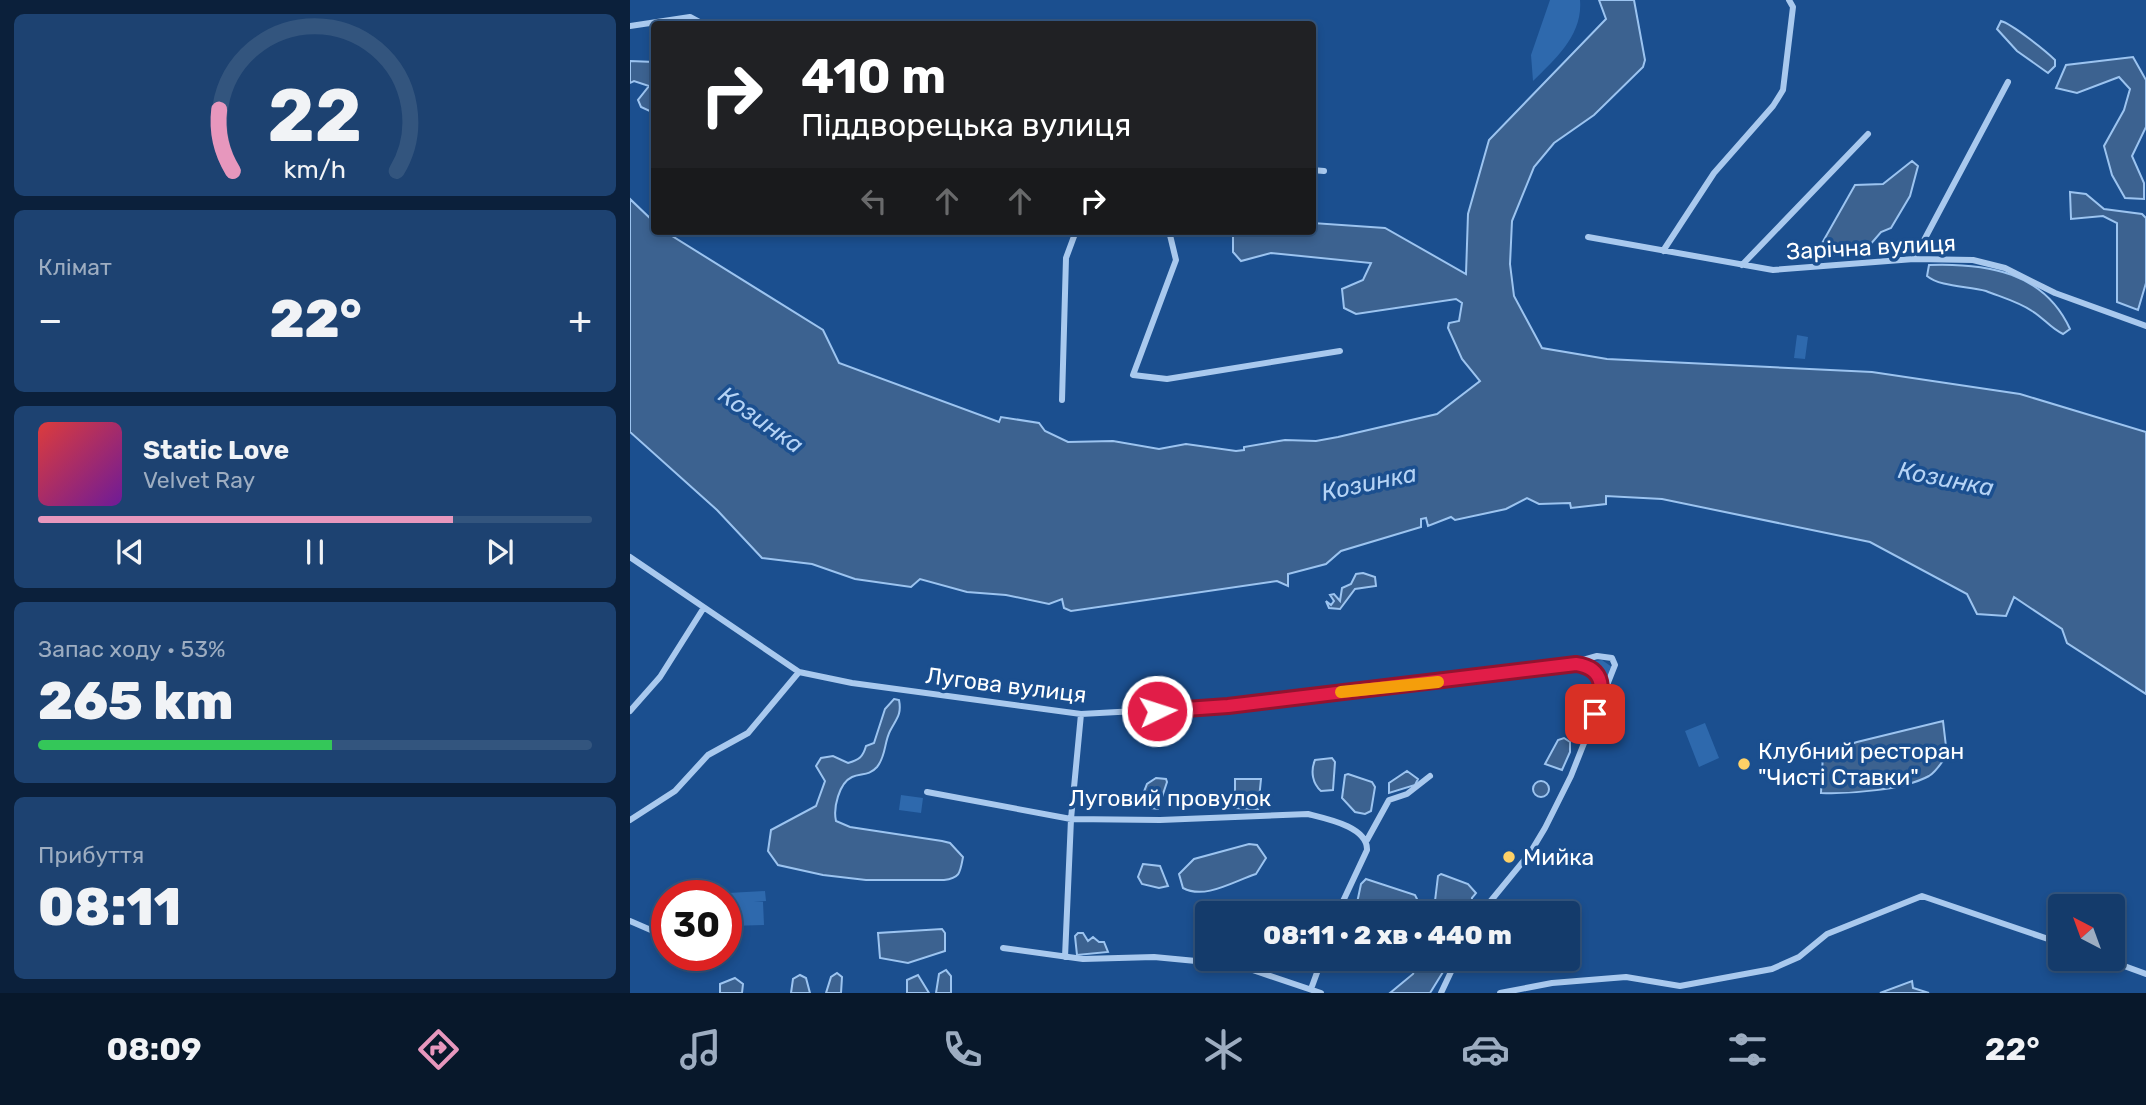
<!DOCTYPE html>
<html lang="uk">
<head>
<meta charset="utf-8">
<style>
  :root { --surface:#143b6b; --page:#1d4271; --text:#f1f3f6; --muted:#9dadc1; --line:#33557e; --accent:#e797bd }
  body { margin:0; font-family:Rubik,sans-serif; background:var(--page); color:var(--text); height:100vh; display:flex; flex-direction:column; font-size:26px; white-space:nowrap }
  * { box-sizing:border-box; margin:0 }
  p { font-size:23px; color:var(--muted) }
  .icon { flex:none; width:38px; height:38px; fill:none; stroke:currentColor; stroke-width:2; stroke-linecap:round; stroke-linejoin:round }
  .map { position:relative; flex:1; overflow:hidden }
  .panel { display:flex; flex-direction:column; gap:14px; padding:14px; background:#0b203b; width:630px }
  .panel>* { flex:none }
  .banner { position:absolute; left:21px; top:21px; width:665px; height:214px; border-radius:7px; box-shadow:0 4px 10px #0003,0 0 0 2px var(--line); background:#202124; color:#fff; overflow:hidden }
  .needle { width:46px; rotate:319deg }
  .buttons { position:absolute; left:1418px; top:894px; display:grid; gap:14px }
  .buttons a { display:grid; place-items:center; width:77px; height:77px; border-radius:7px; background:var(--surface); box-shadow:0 4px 10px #0003,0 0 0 2px var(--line); font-size:35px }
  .speed { position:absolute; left:21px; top:880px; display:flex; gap:14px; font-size:35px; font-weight:700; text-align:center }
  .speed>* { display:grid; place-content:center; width:91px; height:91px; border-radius:50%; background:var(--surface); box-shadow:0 4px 10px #0003,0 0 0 2px var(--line); line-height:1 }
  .speed .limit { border:10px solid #d22; background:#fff; color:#111 }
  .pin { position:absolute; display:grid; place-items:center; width:60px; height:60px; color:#fff; margin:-30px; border-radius:14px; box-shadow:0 4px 10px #0006 }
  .me { position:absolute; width:77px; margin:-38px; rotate:86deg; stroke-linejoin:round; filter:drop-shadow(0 0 5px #0008) }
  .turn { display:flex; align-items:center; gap:24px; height:147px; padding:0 35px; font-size:32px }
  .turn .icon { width:91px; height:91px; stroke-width:2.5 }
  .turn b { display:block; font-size:49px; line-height:60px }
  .lanes { display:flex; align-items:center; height:66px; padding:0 35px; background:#0003; justify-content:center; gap:35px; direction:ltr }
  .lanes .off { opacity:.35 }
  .big { font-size:52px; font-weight:800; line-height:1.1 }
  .panel .widget { flex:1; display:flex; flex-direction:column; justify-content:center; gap:10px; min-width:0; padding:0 24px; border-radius:10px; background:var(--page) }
  .panel .dial { align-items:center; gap:0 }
  .dial svg { height:182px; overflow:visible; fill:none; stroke:var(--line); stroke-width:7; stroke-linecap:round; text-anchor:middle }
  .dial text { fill:var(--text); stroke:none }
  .song { display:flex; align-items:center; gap:21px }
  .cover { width:84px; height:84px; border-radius:10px; background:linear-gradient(135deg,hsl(0 70% 55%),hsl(280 70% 35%)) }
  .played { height:7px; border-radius:4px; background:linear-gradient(90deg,var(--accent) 75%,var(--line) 75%) }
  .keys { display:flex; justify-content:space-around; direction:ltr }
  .heat { display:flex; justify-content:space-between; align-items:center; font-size:38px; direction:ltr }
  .charge { height:10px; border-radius:5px; background:linear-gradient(90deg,#34c759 53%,var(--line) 0) }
  .trip { position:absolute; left:565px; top:901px; width:385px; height:70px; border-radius:7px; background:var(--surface); box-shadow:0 4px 10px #0003,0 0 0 2px var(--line); font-weight:800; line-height:70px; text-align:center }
  .menu { display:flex; height:112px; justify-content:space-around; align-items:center; background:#08182b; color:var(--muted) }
  .menu .icon { width:49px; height:49px }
  .menu .on { color:var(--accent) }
  .menu b { font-size:32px; color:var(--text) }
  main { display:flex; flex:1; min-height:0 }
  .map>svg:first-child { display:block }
</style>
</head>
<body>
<main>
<section class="panel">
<div class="widget dial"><svg viewBox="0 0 100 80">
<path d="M14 69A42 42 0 1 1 86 69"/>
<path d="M14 69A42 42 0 0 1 8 42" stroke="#e797bd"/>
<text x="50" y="56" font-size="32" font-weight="700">22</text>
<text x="50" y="72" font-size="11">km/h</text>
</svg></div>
<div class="widget"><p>Клімат</p>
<div class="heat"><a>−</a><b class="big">22°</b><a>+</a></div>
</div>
<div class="widget">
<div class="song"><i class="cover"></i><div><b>Static Love</b><p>Velvet Ray</p></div></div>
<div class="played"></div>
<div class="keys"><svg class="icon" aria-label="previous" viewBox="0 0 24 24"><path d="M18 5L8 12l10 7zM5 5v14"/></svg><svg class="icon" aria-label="pause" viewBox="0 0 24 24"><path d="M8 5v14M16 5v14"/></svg><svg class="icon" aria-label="next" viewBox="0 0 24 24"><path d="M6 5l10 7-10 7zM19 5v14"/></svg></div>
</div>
<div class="widget"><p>Запас ходу · 53%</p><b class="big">265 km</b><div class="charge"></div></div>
<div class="widget"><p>Прибуття</p><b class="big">08:11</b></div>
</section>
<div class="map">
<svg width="1516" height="993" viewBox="0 0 1516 993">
  <rect width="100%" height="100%" fill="#1b4f8f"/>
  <path fill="#2e69ad" d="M920,0h30c3,35 -25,59 -47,81l-2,-26z
    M1167,335l11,2 -3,22 -11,-1z
    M972,660l10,7 -7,17 -5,-15 -13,-7z
    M1075,723l14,35 -20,9 -14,-36z
    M271,795l22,3 -2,15 -22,-3z
    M135,891l1,10 -12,1h9l1,23 -35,1 -1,-33z"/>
  <path fill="#3c6290" stroke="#9cc4f0" stroke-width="2" d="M969,0h35l11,60 -2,7 -49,48 -40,28 -20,24 -22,54 -2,43 4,32 28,52 65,11 265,13 148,22 126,38v262l-79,-51 -5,-14 -48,-32 -8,19 -29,-2 -10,-20 -97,-52 -208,-43 -56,-3v8l-35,4 -1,-5 -31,1 -12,-6 -21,11 -51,11 -4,-3 -23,9 -2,-8 -5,1v8l-80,24 -15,13 -38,10v12l-11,-5 -206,30 -7,-3 -2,-9 -13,5 -43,-9 -39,-3 -47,-13 -9,8 -56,-8 -43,-15 -50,-6 -45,-48 -87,-78v-233l24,23v9h10l159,99 16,33 160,59 2,-5 38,6 6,8 23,11 45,-1 46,8 27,-5 50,7 8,-1v-3l41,-7 31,1 22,-4 99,-23 43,-33 -18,-22 -14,-31 1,-5 10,-2 3,-18 -6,-4 -100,15 -12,-6 -2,-19 21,-9 8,-17 -100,-10 -30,8 -8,-9v-19l79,-2 1,-8 72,5 81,46 2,-60 21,-74 117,-121z
    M1371,21c11,3 45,30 54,39v6l-7,7 -31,-22 -20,-22z
    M1503,57l13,23v47l-14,29 12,27v16l-19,-1 -13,-23 -8,-29 20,-36 6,-21 -11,-12 -42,16 -21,-5 10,-23z
    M0,61l24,1v51l-13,-6 -3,-7 11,-14 -15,-5 -4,2z
    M1282,161l6,5 -8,30 -19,32 -10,4 -18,21 -42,3 -4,-4 38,-67 28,-1z
    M1440,192l16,2 18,15 38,5 4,4v65l-8,27 -21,-8v-79l-14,-7 -32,3z
    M1299,265c58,-2 115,7 141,64l-7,5c-13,-6 -19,-16 -31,-23 -13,-9 -31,-14 -46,-20 -18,-5 -46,-4 -59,-15z
    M733,573l12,4 1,9 -21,3 -15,20 -11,-1 -3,-7 5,4 3,-4 -4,-6 4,-1 6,7 2,-13 9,-4 5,-10z
    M264,699l5,1c3,15 -3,19 -9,31 -6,12 -4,25 -13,36 -8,9 -16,6 -25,10 -13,6 -19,31 -16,44l14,6 92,14 8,2 13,14c-3,16 -3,21 -19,23h-78l-43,-5 -45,-10 -10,-14 3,-21 45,-24 9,-25 -9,-15 5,-8 12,-2 15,7c11,-3 15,-6 18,-17l8,-3 11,-34z
    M1313,721l4,34c-5,7 -11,17 -18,21 -26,14 -78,18 -108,17l2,-40 34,-11z
    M934,738l6,4v10l-8,18 -17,-6 13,-24z
    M702,758l3,4 -2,28 -12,1c-8,-7 -11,-19 -6,-31z
    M777,771l11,8 -3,6 -26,8v-10z
    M718,774l24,8 3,5 -4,24 -6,3 -10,-2 -13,-14 3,-23z
    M526,778l10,1 1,3 -9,27 -15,-2 -3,-5 7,-18z
    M605,779h26l-3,30 -23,-1z
    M903 789a8 8 0 1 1 16 0a8 8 0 1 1-16 0Z
    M619,844l8,1 9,13 -10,16c-22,7 -51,26 -73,14l-4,-14 15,-15z
    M513,864l17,2 8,20 -9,2 -17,-4 -4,-7z
    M811,874l27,10 8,9 -4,5 -1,15h-56l5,-8 15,-4 3,-25z
    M736,879l49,16 2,4 -7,14h-28l-25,-10 4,-19z
    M312,929l3,4v18l-37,12 -28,-5 -2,-25z
    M448,933h5l5,8 5,-4 6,5h5l4,10 -31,3 -2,-19z
    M789,959h32l-21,34h-40l23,-19z
    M316,970l5,6v17h-15l3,-19z
    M207,973l5,4 -1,16h-15l5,-16z
    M170,975l6,3 4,15h-19l2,-14z
    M288,975l11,18h-22v-13z
    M105,978l8,6 -1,9h-22v-9z
    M1282,981l1,7 16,5h-49z"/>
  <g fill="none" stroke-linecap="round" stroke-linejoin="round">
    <path stroke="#a9c9ee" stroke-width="6" d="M0,26l60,-9 13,7
      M682,170l12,1
      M539,231l7,29 -43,115 34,4 173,-28
      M958,237l185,33 141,-11 59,1 32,8 50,25 91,33
      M1033,251l51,-78 59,-67 10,-16 10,-83 -4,-7
      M1284,259l94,-177
      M1112,265l126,-131
      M432,400l4,-142 10,-27
      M0,557l169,115 53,11 229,31 147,-8 348,-42 19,7 6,11 1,14
      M0,711l30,-34 43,-68
      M297,792l144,27 89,1 148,-6c20,5 60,13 59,36l-30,64
      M0,820l45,-29 33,-36 40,-22 51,-61
      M737,840l22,-40 18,-6 23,-18
      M850,914l50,-61 15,-25 26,-52 44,-111 -3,-7 -15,-2 -21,6
      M0,921l37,16
      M373,948l80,11 71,-2 84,8 83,28
      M435,957l6,-138 10,-105
      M1475,959l41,15
      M681,989l11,-30
      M811,993l16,-34
      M870,993l52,-10 74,-6 54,9 92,-17 27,-12 28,-23 95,-38 138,47"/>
  </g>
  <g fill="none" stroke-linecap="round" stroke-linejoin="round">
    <defs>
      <path id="route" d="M527,711l71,-5 348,-42c30,4 28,27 19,50"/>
    </defs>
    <use href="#route" stroke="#92132f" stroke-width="18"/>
    <use href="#route" stroke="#e11d48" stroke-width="12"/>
    <path stroke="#f59e0b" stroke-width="12" d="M711,692l97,-10"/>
  </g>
  <g fill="#ffd166" stroke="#1b4f8f" stroke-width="2.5">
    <circle cx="1114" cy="764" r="7"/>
    <circle cx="879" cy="857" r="7"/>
  </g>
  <g text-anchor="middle" stroke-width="7" stroke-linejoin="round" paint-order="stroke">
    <g font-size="23" fill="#fff" stroke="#1b4f8f">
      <text transform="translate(1241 247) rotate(-3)" y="8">Зарічна вулиця</text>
      <text transform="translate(376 685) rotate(7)" y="8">Лугова вулиця</text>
      <text x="540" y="806">Луговий провулок</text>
    </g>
    <g font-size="23" fill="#fff" stroke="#1b4f8f" text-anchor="start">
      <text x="1128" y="759">Клубний ресторан<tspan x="1128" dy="26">"Чисті Ставки"</tspan></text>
      <text x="893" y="865">Мийка</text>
    </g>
    <g font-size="24" font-style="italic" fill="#b5d3f5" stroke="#1b4f8f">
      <text transform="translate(131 420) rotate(35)" y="8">Козинка</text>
      <text transform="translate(1316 479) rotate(11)" y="8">Козинка</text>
      <text transform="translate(739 483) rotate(-12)" y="8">Козинка</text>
    </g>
  </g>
</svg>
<div class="buttons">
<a><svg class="needle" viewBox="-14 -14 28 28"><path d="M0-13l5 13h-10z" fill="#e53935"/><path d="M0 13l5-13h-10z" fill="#9dadc1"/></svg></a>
</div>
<div class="speed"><div class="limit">30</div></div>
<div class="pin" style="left:965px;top:714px;background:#d93025"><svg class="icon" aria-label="arrive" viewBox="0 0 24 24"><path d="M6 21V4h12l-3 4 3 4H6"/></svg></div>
<svg class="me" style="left:527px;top:711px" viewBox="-20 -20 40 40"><circle r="17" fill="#e11d48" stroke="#fff" stroke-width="3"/><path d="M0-11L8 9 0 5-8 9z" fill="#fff"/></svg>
<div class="trip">08:11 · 2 хв · 440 m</div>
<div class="banner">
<div class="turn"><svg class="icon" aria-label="right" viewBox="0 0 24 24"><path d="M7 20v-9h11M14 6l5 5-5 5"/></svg><div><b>410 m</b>Піддворецька вулиця</div></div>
<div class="lanes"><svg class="icon off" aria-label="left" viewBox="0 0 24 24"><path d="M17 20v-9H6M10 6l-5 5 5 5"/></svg><svg class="icon off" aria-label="ahead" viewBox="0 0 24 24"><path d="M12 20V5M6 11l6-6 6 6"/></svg><svg class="icon off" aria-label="ahead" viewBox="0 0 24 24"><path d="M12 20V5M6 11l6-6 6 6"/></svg><svg class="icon" aria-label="right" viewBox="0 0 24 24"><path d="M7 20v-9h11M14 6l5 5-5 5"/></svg></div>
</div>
</div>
</main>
<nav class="menu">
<b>08:09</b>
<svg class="icon on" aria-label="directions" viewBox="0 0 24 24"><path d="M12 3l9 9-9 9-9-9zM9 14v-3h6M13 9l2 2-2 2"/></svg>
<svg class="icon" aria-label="music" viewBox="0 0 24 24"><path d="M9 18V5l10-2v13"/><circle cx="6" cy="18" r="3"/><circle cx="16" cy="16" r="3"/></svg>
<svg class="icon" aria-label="phone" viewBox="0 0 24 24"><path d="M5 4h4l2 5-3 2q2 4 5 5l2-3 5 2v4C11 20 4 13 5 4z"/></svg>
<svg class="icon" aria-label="climate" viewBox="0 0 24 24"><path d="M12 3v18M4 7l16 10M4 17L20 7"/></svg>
<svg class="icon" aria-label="car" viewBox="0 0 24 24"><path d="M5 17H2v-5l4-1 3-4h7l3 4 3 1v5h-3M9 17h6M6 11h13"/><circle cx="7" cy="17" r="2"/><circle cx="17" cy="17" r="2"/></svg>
<svg class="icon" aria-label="filters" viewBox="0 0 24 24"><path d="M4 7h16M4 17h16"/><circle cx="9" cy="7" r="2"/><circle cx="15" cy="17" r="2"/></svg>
<b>22°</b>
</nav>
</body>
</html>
